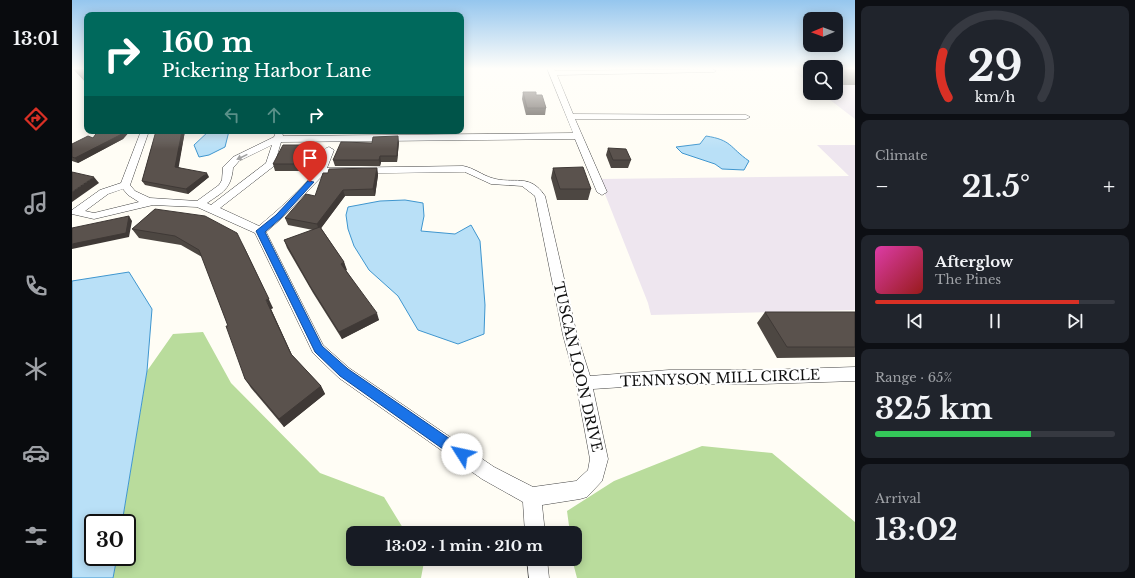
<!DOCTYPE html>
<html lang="en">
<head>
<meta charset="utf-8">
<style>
  :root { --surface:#171b24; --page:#20242c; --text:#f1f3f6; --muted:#9ea1a6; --line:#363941; --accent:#d93025 }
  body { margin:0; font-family:"Libre Baskerville",serif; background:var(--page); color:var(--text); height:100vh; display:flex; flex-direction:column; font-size:15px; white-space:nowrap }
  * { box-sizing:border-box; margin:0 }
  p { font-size:13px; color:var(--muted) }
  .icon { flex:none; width:22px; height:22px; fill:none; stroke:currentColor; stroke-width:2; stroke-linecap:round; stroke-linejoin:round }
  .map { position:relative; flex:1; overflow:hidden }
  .side { display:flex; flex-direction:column; gap:6px; padding:6px; background:#0d0f14; width:280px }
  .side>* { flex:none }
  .hud { position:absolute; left:12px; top:12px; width:380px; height:122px; border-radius:8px; box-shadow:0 2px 10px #0003; background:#00695c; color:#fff; overflow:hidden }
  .needle { width:26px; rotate:269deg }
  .controls { position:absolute; left:731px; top:12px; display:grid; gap:8px }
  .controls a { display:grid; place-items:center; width:40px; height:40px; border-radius:8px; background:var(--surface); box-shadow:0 2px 10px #0003; font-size:20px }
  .speed { position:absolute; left:12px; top:514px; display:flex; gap:8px; font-size:20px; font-weight:700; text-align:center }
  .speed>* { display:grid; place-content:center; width:52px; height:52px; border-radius:50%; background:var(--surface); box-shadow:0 2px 10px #0003; line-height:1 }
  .speed .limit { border:2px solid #111; border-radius:6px; background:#fff; color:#111 }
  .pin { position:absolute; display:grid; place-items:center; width:34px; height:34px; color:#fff; margin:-41px -17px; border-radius:50% 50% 50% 0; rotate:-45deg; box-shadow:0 0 4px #0007 }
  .pin .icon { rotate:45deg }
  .me { position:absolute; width:44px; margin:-22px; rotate:305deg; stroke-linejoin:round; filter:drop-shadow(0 0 3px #0008) }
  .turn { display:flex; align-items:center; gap:14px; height:84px; padding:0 12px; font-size:18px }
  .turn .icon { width:52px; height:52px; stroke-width:2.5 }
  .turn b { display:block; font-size:28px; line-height:34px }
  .lanes { display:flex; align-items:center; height:38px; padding:0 12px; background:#0003; justify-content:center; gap:20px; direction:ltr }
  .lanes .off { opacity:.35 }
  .big { font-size:30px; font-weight:800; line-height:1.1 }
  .side .widget { flex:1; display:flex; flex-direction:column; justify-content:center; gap:6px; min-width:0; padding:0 14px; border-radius:8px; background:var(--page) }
  .side .dial { align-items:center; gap:0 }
  .dial svg { height:104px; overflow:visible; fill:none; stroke:var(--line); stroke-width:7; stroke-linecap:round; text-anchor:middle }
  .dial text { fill:var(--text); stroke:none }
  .song { display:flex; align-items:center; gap:12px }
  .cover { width:48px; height:48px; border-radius:6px; background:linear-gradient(135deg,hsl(320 70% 55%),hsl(0 70% 35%)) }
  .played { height:4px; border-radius:2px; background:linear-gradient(90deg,var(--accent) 85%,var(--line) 85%) }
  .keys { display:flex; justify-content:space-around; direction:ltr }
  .heat { display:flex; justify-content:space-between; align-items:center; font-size:22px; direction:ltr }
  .charge { height:6px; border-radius:3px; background:linear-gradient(90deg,#34c759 65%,var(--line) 0) }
  .trip { position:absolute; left:274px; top:526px; width:236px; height:40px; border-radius:8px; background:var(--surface); box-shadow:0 2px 10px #0003; font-weight:800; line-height:40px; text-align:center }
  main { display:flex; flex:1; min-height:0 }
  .tab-bar { display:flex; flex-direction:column; width:72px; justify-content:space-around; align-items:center; background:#090b0e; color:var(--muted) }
  .tab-bar .icon { width:28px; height:28px }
  .tab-bar .on { color:var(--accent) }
  .tab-bar b { font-size:18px; color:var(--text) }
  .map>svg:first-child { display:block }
</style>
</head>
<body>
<main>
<nav class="tab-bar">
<b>13:01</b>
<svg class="icon on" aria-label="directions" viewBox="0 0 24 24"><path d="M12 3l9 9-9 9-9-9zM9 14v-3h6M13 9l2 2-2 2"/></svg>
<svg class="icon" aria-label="music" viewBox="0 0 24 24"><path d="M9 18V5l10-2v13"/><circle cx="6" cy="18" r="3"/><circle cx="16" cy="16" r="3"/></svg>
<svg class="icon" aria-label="phone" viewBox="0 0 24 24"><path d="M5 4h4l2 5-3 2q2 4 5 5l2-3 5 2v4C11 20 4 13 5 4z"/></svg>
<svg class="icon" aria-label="climate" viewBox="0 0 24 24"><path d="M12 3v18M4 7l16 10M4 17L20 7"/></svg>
<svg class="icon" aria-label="car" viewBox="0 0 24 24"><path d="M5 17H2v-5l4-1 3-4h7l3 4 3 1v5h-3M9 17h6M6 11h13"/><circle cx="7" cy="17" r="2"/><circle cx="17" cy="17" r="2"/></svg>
<svg class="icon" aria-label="filters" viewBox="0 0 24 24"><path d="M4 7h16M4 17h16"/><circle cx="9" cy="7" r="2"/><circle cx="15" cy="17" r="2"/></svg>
</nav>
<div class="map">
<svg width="783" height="578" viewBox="0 0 783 578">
  <rect width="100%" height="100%" fill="#fffdf5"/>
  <path fill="#eee6ef" d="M556,68h182v16l-18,-14 -161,2z
    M764,68h19v51l-34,-26h15z
    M745,145h38v165l-204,5 -3,-12 -49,-124 250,-3z"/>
  <path fill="#b9dc9c" d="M131,332l28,51 89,90 64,24 22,36h-53v26h69l2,3 -3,16h-308l4,-21h10v-34h-5l25,-152 26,-37z
    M630,446l70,7 83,69v56h-278l-5,-19h3v-26h-5l-3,-22 47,-30z"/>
  <path fill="#b9e0f7" stroke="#3f96cf" d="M137,131h20l-4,16 -16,8 -10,2 -5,-12z
    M634,136c26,4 23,11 43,25l-5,9 -22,-1 -7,-5 -33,-11 -6,-6 24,-3z
    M333,200l18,3 1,13 -3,15 34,3 16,-9 9,16 5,64 -1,29 -26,10 -40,-14 -20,-34 -29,-26 -15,-24 -6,-17 -2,-14 2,-8 32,-6z
    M57,272l23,37 -5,62 -25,152h-29v34h24l-4,21h-41v-297z"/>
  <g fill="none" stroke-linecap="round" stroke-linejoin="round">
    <defs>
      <path id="street" d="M475,68h7l1,3 157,-2 4,2 -2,1 -157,3 16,39 173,1 4,2 -4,2h-171l32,73 -5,3 -5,-3 -22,-53 -294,3 -7,24 -54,42 39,18c19,-16 41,-35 57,-55 5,-7 4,-22 13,-24l5,3 -7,18 136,-2c11,2 19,9 29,12 22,7 37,-6 53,18l32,139 13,41 79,-6h93l93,-3v14l-93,3h-93l-76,5 15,70 -6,22 -15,16 -7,2 -38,6 3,28h-20l-2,-31 -41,-23 -143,-101 -26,-25 -58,-120 -58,-26 -44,-2 -59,14 -22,-5v-4l28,-20 21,-7 20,-52h8l-19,54 5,6 15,7 47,3 22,-16 3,-5 1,-13 10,-10 41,-20 2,-5h6l1,4 290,-3zM200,145l-6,18 -55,42 -4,-2c16,-11 24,-14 26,-35l6,-7zM393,172l26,12 31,2 13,10 28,139 13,48 14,76 -2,11 -12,11 -43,6 -39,-20 -145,-99 -26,-23 -57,-113 16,-14 42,-44zM51,189l5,6 11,7 -45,11 -9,-2 23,-17z
        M455,559h20l2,19h-20z"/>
    </defs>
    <use href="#street" stroke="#444" stroke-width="1"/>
    <use href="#street" fill="#fff" fill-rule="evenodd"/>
  </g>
  <path fill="#4d4742" d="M1,68h14v16l-12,-13z
    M764,68h19v17h-15l-4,-3z
    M451,92l13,3 10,13 -1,7h-19l-4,-16z
    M26,131h32l-7,8 -45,24 -6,-2v-17l21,-6z
    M84,131h29l-7,36 31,10 -21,17 -43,-9 -3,-4z
    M303,131h25v2l-25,1z
    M327,142l-2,20h-16l-1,4h-45l-2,-6 39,-17z
    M238,145l2,8 -8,18h-29l-2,-7z
    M536,148l23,12 -3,8h-17l-5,-13z
    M305,168l1,7 -3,21h-30l-24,32 23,34 2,8 33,50 -37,19 -29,-46 -26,-45 -3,-8 29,-10 -25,-5 -3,-7 30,-22 13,-23z
    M481,168l38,21 -3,11h-31l-6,-22z
    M83,209l118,99 -2,1 21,46 29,31 4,8 -41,33 -33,-39 -6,-9 -17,-53 -26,-69 -21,-12 -42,-7 -7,-9z
    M693,312h90v45l-78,1 -20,-35z"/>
  <path fill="#3f3936" d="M51,131h7l-7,8 -45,24 -3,-5z
    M110,131h3l-7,40 -3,-4z
    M326,136l1,6 -2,20v-6z
    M238,145l2,8 -8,18 -3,-7z
    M308,156l1,6 -1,4 -1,-6z
    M305,168l1,7 -3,21 -2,-7z
    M135,173l2,4 -21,17 -2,-5z
    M22,177l5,6 -27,19v-10z
    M271,190l2,6 -26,35 -2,-7z
    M57,216l3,5 -3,16 -57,12v-5z
    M170,242l31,66 -2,1 24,53 -4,-8 -25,-54z
    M272,262l3,8 -3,1 -3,-7z
    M305,313l2,7 -37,19 -3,-7z
    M249,386l4,8 -41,33 -5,-8z"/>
  <path fill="#5a524d" stroke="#3f3936" d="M1,68h14v15z
    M768,68h15v5h-7z
    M451,92h13v3h6l4,13h-19z
    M26,131h25l-3,4 -45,23 -3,-1v-13l16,-8 5,2z
    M84,131h26l-7,36 32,6 -21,16 -44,-8z
    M326,136l-1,20h-17l-1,4h-46l8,-18 31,1 1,-6z
    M211,145h27l-9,19h-28z
    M536,148l18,1 5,11h-18z
    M511,167l8,22h-31l-7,-21z
    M305,168l-4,21 -30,1 -26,34 -32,-6 21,-24 9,2 8,-23h5l1,-4z
    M0,172l22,5 -22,15z
    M83,209l50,7 32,17 32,66 -3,1 25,54 30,32 -42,33 -34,-40 -19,-53h2l-29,-76 -24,-14 -43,-7z
    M57,216l-3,17 -54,11v-16z
    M248,227l24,35 -3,2 36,49 -38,19 -29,-46 -26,-46z
    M693,312h90v35h-68z"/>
  <defs><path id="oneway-solid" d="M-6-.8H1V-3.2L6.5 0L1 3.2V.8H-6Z"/></defs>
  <use fill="#a0a0a0" href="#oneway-solid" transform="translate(170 157) rotate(154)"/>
  <linearGradient id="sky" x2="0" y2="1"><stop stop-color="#95c6ee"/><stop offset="0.46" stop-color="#fffefa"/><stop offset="1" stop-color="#fffefa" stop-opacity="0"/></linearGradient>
  <rect width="783" height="149" fill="url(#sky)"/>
  <path fill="#1a73e8" stroke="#114b97" d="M236,181l6,1 -33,36 -16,14 57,114 26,23 118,81 2,4 -2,5 -4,2 -5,-2 -117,-83 -25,-24 -59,-121 20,-16z"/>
  <g text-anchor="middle" stroke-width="4" stroke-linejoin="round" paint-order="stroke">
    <g font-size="14" fill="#111" stroke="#fff">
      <text transform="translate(506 367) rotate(77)" y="5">TUSCAN LOON DRIVE</text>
      <text transform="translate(648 378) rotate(-2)" y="5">TENNYSON MILL CIRCLE</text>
    </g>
  </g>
</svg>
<div class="controls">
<a><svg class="needle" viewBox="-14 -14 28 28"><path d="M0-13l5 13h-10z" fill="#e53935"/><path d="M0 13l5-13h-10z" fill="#9ea1a6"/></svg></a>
<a><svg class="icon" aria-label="search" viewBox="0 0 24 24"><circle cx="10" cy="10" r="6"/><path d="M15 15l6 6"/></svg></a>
</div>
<div class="speed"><div class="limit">30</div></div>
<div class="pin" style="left:238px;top:182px;background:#d93025"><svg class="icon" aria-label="arrive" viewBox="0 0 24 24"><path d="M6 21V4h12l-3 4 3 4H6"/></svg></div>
<svg class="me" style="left:390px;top:454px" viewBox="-20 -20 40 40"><circle r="19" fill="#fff"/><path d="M0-13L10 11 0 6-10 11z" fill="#1a73e8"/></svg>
<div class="trip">13:02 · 1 min · 210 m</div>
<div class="hud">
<div class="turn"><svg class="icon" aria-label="right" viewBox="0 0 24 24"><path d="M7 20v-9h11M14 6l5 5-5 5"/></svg><div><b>160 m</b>Pickering Harbor Lane</div></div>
<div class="lanes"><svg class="icon off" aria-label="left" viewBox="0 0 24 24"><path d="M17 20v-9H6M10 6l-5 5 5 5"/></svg><svg class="icon off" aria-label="ahead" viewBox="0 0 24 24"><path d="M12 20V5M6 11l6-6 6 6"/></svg><svg class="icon" aria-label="right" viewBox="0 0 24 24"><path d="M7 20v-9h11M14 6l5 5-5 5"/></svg></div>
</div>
</div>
<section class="side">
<div class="widget dial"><svg viewBox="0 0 100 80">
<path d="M14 69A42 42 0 1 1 86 69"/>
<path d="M14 69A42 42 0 0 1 10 34" stroke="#d93025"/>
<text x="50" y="56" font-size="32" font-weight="700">29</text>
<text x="50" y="72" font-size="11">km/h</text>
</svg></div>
<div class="widget"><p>Climate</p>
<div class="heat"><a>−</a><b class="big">21.5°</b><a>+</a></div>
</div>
<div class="widget">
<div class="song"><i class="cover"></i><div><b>Afterglow</b><p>The Pines</p></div></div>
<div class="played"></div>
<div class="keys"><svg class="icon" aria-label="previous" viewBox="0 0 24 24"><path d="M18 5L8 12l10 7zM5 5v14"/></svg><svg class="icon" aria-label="pause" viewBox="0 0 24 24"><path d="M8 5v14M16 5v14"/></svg><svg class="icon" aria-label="next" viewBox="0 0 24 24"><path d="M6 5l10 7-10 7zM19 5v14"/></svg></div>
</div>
<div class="widget"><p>Range · 65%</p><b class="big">325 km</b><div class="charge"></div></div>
<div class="widget"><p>Arrival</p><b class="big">13:02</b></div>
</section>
</main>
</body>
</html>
